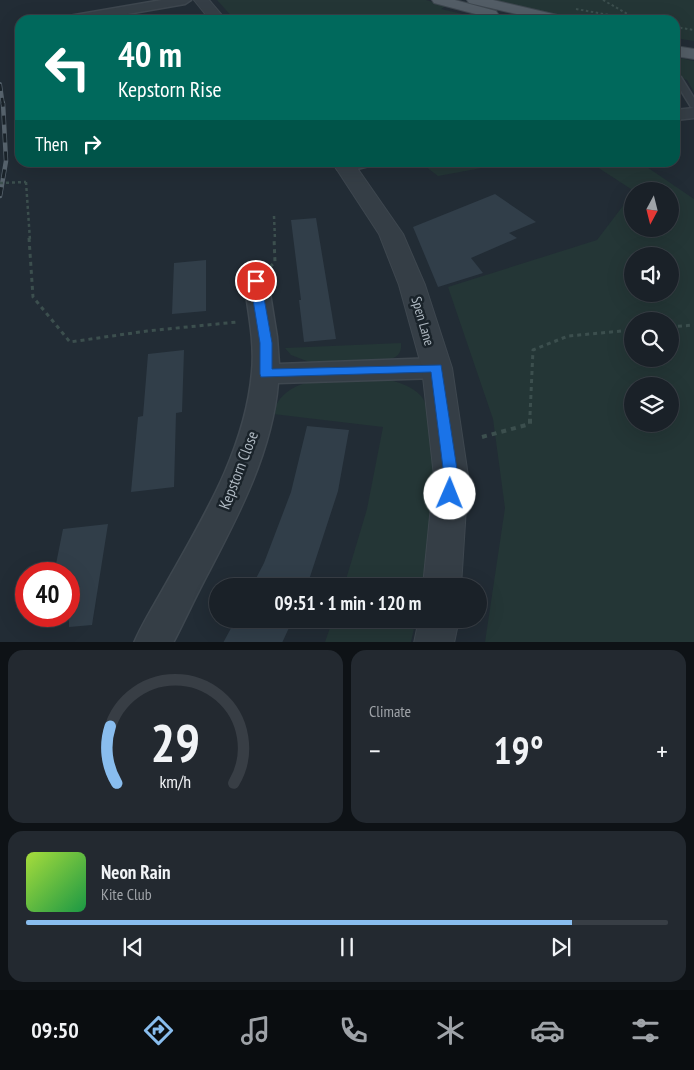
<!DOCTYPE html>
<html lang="en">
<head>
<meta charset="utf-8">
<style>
  :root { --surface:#1a2128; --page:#232930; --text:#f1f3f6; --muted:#9fa3a8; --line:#383e45; --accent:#89bdee }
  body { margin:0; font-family:"PT Sans Narrow",sans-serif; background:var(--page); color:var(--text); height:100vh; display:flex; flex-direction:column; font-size:19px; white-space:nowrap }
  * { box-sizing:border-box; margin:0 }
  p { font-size:16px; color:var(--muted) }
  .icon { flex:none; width:28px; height:28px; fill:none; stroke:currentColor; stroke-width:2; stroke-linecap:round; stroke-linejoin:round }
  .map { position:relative; height:642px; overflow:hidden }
  .side { display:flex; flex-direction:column; gap:8px; padding:8px; background:#0e1216; flex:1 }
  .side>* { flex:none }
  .hud { position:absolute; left:15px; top:15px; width:665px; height:152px; border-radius:15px; box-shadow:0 5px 20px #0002,0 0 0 1px var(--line); background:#00695c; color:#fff; overflow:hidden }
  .needle { width:32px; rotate:187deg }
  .buttons { position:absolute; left:624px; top:182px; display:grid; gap:10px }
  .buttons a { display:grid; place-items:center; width:55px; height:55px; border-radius:50%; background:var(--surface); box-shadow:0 5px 20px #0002,0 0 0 1px var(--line); font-size:25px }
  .speed { position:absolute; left:15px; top:562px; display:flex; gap:10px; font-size:25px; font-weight:700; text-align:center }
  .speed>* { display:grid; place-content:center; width:65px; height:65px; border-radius:50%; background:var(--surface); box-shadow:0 5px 20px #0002,0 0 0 1px var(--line); line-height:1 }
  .speed .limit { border:8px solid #d22; background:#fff; color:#111 }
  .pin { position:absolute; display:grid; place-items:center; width:42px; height:42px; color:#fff; margin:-21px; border:2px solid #fff; border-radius:50%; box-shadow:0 1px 5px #0007 }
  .me { position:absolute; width:55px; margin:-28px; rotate:1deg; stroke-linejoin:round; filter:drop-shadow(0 0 4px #0008) }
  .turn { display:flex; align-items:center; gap:18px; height:105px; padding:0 20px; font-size:22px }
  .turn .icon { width:65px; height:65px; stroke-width:2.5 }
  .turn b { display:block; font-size:35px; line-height:42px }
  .then { display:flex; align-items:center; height:48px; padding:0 20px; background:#0003; gap:10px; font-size:19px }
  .big { font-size:38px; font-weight:600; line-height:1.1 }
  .side .card { flex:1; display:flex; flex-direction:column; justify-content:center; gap:8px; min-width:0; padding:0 18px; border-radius:15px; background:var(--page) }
  .side .dial { align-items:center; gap:0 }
  .dial svg { height:130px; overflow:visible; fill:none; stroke:var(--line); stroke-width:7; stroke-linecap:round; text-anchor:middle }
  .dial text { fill:var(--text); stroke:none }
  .song { display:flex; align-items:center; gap:15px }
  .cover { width:60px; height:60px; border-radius:8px; background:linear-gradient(135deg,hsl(80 70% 55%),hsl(140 70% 35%)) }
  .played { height:5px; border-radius:2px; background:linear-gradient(90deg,var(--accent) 85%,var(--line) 85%) }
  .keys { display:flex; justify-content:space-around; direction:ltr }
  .heat { display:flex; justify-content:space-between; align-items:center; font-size:28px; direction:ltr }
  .side .tiles { flex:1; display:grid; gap:8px; grid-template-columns:1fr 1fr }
  .card:last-child { grid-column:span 2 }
  .trip { position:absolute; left:209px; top:578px; width:278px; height:50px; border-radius:25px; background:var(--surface); box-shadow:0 5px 20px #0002,0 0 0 1px var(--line); font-weight:600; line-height:50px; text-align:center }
  .menu { display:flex; height:80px; justify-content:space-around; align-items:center; background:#0a0d10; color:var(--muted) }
  .menu .icon { width:35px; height:35px }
  .menu .current { color:var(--accent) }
  .menu b { font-size:22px; color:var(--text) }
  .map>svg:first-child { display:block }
</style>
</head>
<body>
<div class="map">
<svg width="694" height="643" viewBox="0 0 694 643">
  <rect width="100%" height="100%" fill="#222c35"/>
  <path fill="#243636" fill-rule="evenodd" d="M217,0h209l20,6 -5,3 47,11h-253z
    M484,0h210v41l-19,-3v-18h-102l-61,-12z
    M675,57l19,4v31l-7,-12 -12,-5z
    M421,163v-1l88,1 -71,13z
    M591,163h50l53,36v443h-209l20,-134 -12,-89 -45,-132 149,-47 35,-46v35h38v-38h-36zM632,256h38v38h-38zM632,321h38v38h-38zM632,386h38v38h-38z
    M401,343c1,10 -3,13 -11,17l-78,3 -21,-8 -6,-7z
    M387,379c13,4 25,7 34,17 23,27 7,154 2,190h-79l23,-77 16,-82 -110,-13c11,-45 78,-34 114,-35z
    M333,619h83l-5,23h-86z"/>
  <path fill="#313e49" d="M495,194l41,28 -27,11 8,5 -46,20 12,15 -45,14 -25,-60z
    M316,218l20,121 -32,3 -5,-42h2l-10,-80z
    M206,260v51l-34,3 2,-51z
    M184,350l-2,62 -6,1 -2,74 -43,5 7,-75 5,-1 5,-62z
    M307,426l42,4 -11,61 -31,95h-55l12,-23 27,-71z
    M108,524l-16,101 -23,2v-53h-15l9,-45z
    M236,619h57l-11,24h-59z"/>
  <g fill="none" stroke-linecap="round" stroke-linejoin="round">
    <defs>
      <path id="service" d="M675,76l6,1 13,21v10l-3,-1 -16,-26z"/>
      <path id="minor" d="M162,0h29l-6,4 -92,16h-31l7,-4z
        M694,108v10l-19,2v-10z
        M338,162h33l-2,4 -24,6 -7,-2 -3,-4z
        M256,274l8,2 4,5 9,56 2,27 158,-6 9,3 4,7 -4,7 -9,3 -159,5c-6,71 -42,137 -74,198 -11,21 -20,41 -31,62h-39c8,-19 19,-36 29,-54 38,-68 82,-137 89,-217 3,-30 -4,-61 -8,-91l4,-5z"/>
      <path id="tertiary" d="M194,0h15l17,20h-16z
        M332,162h21l50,72 22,51 27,83 16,108 -7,110h-38l11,-110 -12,-108 -23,-83 -20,-51z
        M419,619h40l-5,24h-40z"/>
      <path id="primary" d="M432,0h23l41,11 2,3 -2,3 -5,1 -57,-15z
        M467,0h26l73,17 3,3h-27l-73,-17z
        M675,46l19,3v10l-19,-3z"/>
    </defs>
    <use href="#service" stroke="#3e474f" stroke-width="3"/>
    <use href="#minor" stroke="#3e474f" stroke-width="3"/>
    <use href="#tertiary" stroke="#3e474f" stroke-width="2"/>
    <use href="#primary" stroke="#3e474f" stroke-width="2"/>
    <path stroke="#3c4f4e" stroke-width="2" stroke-dasharray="2.5 2.5" stroke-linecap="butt" d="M603,0l33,19
      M576,9l61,11
      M675,27l19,3"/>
    <path stroke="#3c4f4e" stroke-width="2.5" stroke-dasharray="3 3" stroke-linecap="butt" d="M26,182l4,58
      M274,216l1,24"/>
    <path stroke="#3c4f4e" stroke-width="3" stroke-dasharray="4 4" stroke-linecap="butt" d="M29,238l4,59 37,45 77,-11 90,-9
      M270,267l5,-5 -1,-24
      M670,327l24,-2
      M530,415l3,-65 35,-14 64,-6"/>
    <path stroke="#3c4f4e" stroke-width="4" stroke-dasharray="5 5" stroke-linecap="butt" d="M482,437l48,-13v-10"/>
    <use href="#service" fill="#353e46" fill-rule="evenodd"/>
    <use href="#minor" fill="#353e46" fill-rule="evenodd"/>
    <use href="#tertiary" fill="#353e46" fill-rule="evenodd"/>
    <use href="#primary" fill="#535d66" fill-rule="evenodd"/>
    <defs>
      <path id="rail-far1" d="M0,84l3,21"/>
      <path id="rail" d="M0,196l6,-35 -3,-58"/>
    </defs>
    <use href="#rail-far1" stroke="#57636d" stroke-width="4"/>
    <use href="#rail" stroke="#57636d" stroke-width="4.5"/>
    <use href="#rail-far1" stroke="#1a232a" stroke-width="2.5" stroke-dasharray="7" stroke-linecap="butt"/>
    <use href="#rail" stroke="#1a232a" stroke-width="3" stroke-dasharray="9" stroke-linecap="butt"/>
    <path stroke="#3c4f4e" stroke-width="2.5" stroke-dasharray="3 3" stroke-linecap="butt" d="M0,183l26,-1"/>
  </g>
  <path fill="#1a73e8" stroke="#114b97" d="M256,278l5,3 11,62v26l169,-4 17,111 -3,22 -5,2 -5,-2 -2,-4 1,-18 -13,-104 -170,5 -1,-3v-31l-10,-62z"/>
  <g text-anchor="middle" stroke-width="5" stroke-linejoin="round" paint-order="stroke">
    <g font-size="14" fill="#afb9c2" stroke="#1a232a">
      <text transform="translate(423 321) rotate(74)" y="5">Spen Lane</text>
    </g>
    <g font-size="16" fill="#afb9c2" stroke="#1a232a">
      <text transform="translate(238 470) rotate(-69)" y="6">Kepstorn Close</text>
    </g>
  </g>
</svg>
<div class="buttons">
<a><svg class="needle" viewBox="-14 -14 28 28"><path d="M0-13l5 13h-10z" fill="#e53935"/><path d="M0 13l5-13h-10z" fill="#9fa3a8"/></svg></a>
<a><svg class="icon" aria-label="sound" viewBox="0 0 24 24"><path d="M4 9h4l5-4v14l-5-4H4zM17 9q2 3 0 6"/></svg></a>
<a><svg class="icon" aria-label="search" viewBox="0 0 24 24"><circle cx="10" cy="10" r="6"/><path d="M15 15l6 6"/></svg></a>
<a><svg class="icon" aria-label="layers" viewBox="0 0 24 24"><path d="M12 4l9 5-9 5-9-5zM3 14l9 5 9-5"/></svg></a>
</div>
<div class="speed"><div class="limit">40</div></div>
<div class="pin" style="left:256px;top:281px;background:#d93025"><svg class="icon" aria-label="arrive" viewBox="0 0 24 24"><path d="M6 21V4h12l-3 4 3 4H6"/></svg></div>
<svg class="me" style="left:450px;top:494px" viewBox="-20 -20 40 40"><circle r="19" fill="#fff"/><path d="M0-13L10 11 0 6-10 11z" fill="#1a73e8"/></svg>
<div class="trip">09:51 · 1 min · 120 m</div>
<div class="hud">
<div class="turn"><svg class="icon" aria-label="left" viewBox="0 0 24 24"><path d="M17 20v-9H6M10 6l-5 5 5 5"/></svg><div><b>40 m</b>Kepstorn Rise</div></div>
<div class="then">Then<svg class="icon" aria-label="right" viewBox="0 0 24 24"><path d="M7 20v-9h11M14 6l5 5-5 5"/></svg></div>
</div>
</div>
<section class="side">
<div class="tiles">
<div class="card dial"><svg viewBox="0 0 100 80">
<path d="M14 69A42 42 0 1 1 86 69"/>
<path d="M14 69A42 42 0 0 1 10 34" stroke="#89bdee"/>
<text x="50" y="56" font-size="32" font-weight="700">29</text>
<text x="50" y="72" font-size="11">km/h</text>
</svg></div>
<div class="card"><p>Climate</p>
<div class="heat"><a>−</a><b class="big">19°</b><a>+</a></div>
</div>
<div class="card">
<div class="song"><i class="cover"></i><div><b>Neon Rain</b><p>Kite Club</p></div></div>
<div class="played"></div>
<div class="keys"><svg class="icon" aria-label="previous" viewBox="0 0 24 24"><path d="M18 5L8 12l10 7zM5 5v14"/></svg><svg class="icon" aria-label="pause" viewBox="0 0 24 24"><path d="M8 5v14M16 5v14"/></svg><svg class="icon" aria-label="next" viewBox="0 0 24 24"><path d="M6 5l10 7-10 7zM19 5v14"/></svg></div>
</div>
</div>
</section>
<nav class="menu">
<b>09:50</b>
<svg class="icon current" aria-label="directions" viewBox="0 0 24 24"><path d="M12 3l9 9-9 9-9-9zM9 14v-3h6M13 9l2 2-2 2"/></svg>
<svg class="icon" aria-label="music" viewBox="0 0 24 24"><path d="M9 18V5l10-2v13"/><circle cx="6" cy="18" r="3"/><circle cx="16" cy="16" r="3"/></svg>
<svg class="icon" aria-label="phone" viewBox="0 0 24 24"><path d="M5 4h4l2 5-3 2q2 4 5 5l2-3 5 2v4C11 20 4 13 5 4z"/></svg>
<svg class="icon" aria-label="climate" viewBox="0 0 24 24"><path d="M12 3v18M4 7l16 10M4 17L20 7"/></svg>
<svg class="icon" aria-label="car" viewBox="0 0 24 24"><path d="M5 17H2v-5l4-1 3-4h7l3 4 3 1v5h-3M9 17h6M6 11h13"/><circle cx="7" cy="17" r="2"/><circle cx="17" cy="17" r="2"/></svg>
<svg class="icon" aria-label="filters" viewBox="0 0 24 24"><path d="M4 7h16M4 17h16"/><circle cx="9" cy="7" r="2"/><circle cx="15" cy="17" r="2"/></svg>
</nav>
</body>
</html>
